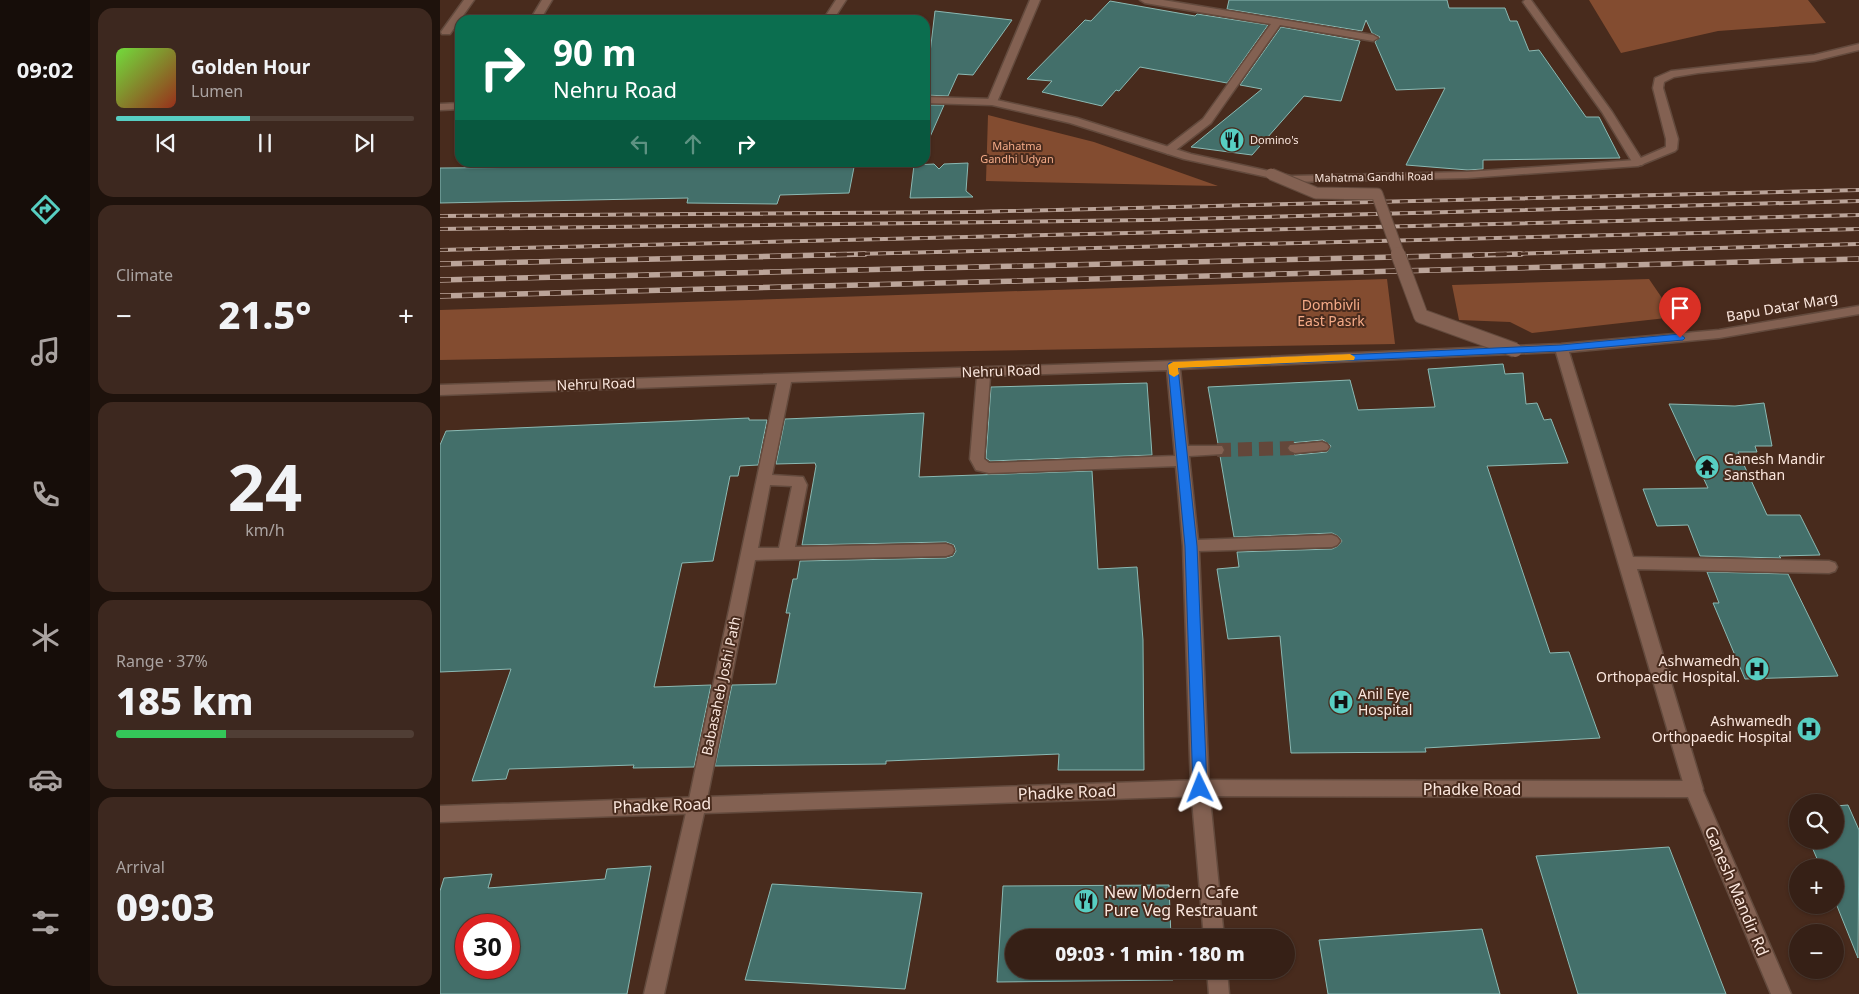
<!DOCTYPE html>
<html lang="en">
<head>
<meta charset="utf-8">
<style>
  :root { --surface:#362016; --page:#3d281f; --text:#f1f3f6; --muted:#aaa3a1; --line:#503e35; --accent:#57cec2 }
  body { margin:0; font-family:"Noto Sans",sans-serif; background:var(--page); color:var(--text); height:100vh; display:flex; flex-direction:column; font-size:19px; white-space:nowrap }
  * { box-sizing:border-box; margin:0 }
  p { font-size:16px; color:var(--muted) }
  .icon { flex:none; width:28px; height:28px; fill:none; stroke:currentColor; stroke-width:2; stroke-linecap:round; stroke-linejoin:round }
  .map { position:relative; flex:1; overflow:hidden }
  .drawer { display:flex; flex-direction:column; gap:8px; padding:8px; background:#1e120c; width:350px }
  .drawer>* { flex:none }
  .guide { position:absolute; left:15px; top:15px; width:475px; height:152px; border-radius:15px; box-shadow:0 1px 4px #0004,0 0 0 1px var(--line); background:#0b6e4f; color:#fff; overflow:hidden }
  .controls { position:absolute; left:1349px; top:794px; display:grid; gap:10px }
  .controls a { display:grid; place-items:center; width:55px; height:55px; border-radius:50%; background:var(--surface); box-shadow:0 1px 4px #0004,0 0 0 1px var(--line); font-size:25px }
  .speed { position:absolute; left:15px; top:914px; display:flex; gap:10px; font-size:25px; font-weight:700; text-align:center }
  .speed>* { display:grid; place-content:center; width:65px; height:65px; border-radius:50%; background:var(--surface); box-shadow:0 1px 4px #0004,0 0 0 1px var(--line); line-height:1 }
  .speed .limit { border:8px solid #d22; background:#fff; color:#111 }
  .pin { position:absolute; display:grid; place-items:center; width:42px; height:42px; color:#fff; margin:-51px -21px; border-radius:50% 50% 50% 0; rotate:-45deg; box-shadow:0 0 5px #0007 }
  .pin .icon { rotate:45deg }
  .me { position:absolute; width:55px; margin:-28px; rotate:358deg; stroke-linejoin:round; filter:drop-shadow(0 0 4px #0008) }
  .turn { display:flex; align-items:center; gap:18px; height:105px; padding:0 15px; font-size:22px }
  .turn .icon { width:65px; height:65px; stroke-width:2.5 }
  .turn b { display:block; font-size:35px; line-height:42px }
  .lanes { display:flex; align-items:center; height:48px; padding:0 15px; background:#0003; justify-content:center; gap:25px; direction:ltr }
  .lanes .off { opacity:.35 }
  .big { font-size:38px; font-weight:800; line-height:1.1 }
  .drawer .widget { flex:1; display:flex; flex-direction:column; justify-content:center; gap:8px; min-width:0; padding:0 18px; border-radius:15px; background:var(--page) }
  .drawer .dial { align-items:center; gap:0 }
  .dial b { font-size:65px; line-height:1 }
  .song { display:flex; align-items:center; gap:15px }
  .cover { width:60px; height:60px; border-radius:8px; background:linear-gradient(135deg,hsl(100 70% 55%),hsl(10 70% 35%)) }
  .played { height:5px; border-radius:2px; background:linear-gradient(90deg,var(--accent) 45%,var(--line) 45%) }
  .keys { display:flex; justify-content:space-around; direction:ltr }
  .heat { display:flex; justify-content:space-between; align-items:center; font-size:28px; direction:ltr }
  .charge { height:8px; border-radius:4px; background:linear-gradient(90deg,#34c759 37%,var(--line) 0) }
  .trip { position:absolute; left:565px; top:929px; width:290px; height:50px; border-radius:25px; background:var(--surface); box-shadow:0 1px 4px #0004,0 0 0 1px var(--line); font-weight:800; line-height:50px; text-align:center }
  main { display:flex; flex:1; min-height:0 }
  .dock { display:flex; flex-direction:column; width:90px; justify-content:space-around; align-items:center; background:#160d09; color:var(--muted) }
  .dock .icon { width:35px; height:35px }
  .dock .active { color:var(--accent) }
  .dock b { font-size:22px; color:var(--text) }
  .map>svg:first-child { display:block }
</style>
</head>
<body>
<main>
<nav class="dock">
<b>09:02</b>
<svg class="icon active" aria-label="directions" viewBox="0 0 24 24"><path d="M12 3l9 9-9 9-9-9zM9 14v-3h6M13 9l2 2-2 2"/></svg>
<svg class="icon" aria-label="music" viewBox="0 0 24 24"><path d="M9 18V5l10-2v13"/><circle cx="6" cy="18" r="3"/><circle cx="16" cy="16" r="3"/></svg>
<svg class="icon" aria-label="phone" viewBox="0 0 24 24"><path d="M5 4h4l2 5-3 2q2 4 5 5l2-3 5 2v4C11 20 4 13 5 4z"/></svg>
<svg class="icon" aria-label="climate" viewBox="0 0 24 24"><path d="M12 3v18M4 7l16 10M4 17L20 7"/></svg>
<svg class="icon" aria-label="car" viewBox="0 0 24 24"><path d="M5 17H2v-5l4-1 3-4h7l3 4 3 1v5h-3M9 17h6M6 11h13"/><circle cx="7" cy="17" r="2"/><circle cx="17" cy="17" r="2"/></svg>
<svg class="icon" aria-label="filters" viewBox="0 0 24 24"><path d="M4 7h16M4 17h16"/><circle cx="9" cy="7" r="2"/><circle cx="15" cy="17" r="2"/></svg>
</nav>
<section class="drawer">
<div class="widget">
<div class="song"><i class="cover"></i><div><b>Golden Hour</b><p>Lumen</p></div></div>
<div class="played"></div>
<div class="keys"><svg class="icon" aria-label="previous" viewBox="0 0 24 24"><path d="M18 5L8 12l10 7zM5 5v14"/></svg><svg class="icon" aria-label="pause" viewBox="0 0 24 24"><path d="M8 5v14M16 5v14"/></svg><svg class="icon" aria-label="next" viewBox="0 0 24 24"><path d="M6 5l10 7-10 7zM19 5v14"/></svg></div>
</div>
<div class="widget"><p>Climate</p>
<div class="heat"><a>−</a><b class="big">21.5°</b><a>+</a></div>
</div>
<div class="widget dial"><b>24</b><p>km/h</p></div>
<div class="widget"><p>Range · 37%</p><b class="big">185 km</b><div class="charge"></div></div>
<div class="widget"><p>Arrival</p><b class="big">09:03</b></div>
</section>
<div class="map">
<svg width="1419" height="994" viewBox="0 0 1419 994">
  <rect width="100%" height="100%" fill="#482b1d"/>
  <path fill="#834c30" d="M1149,0h219l18,23 -108,8 -97,22z
    M548,115l106,27 124,44 -232,-5z
    M947,279l8,65 -955,16v-50z
    M1209,279l26,38 -143,16 -22,-11 -51,-2 -7,-35z"/>
  <path fill="#436f6a" stroke="#8bb9b3" fill-rule="evenodd" d="M789,0h218l2,8h56l5,13h7l12,30 10,-1 47,67h13l21,41 -137,2v9l-15,1 -62,-5 39,-77 -49,2 -21,-48 5,-5 -8,-4 -6,-13 -4,11 -135,-22z
    M670,1l85,15 2,-2 71,11 -41,58 -87,-16 -21,24 -3,-1 -14,16 -60,-14 10,-11 -25,-2 58,-59 6,1z
    M495,11l77,9 -39,55 -15,-1 -10,22 -23,-1z
    M841,27l79,14 -19,60 -37,-5 -52,59 -61,-8 71,-58 -22,-4z
    M485,105h19l-18,41h-1z
    M128,162h287l-6,31 -69,2 -3,9 -90,-1 1,-5 -248,5v-35l126,-1z
    M528,163l-2,28 7,6 -63,1 4,-33 20,-1 5,5 5,-5z
    M1063,364l2,10 18,-1 3,31 11,-1 7,17 7,-1 17,44 -81,3 63,187 19,-1 31,86 -175,10 1,4 -135,1 -11,-117 -52,3 -11,-70 22,-2 -2,-15 95,-3 6,-3 4,-5 -4,-5 -6,-3 -98,4 -14,-81 4,-1 2,-6 -2,-4 -6,-1 -10,-57 142,-7 8,30 77,-3 -7,-38zM883,440l8,6 -4,6 -32,3 -9,-6 4,-6z
    M707,383l5,72 -162,6 -4,-3 5,-71z
    M1324,403l8,43h-17l2,6h-19l29,63h33l20,40 -41,1 2,2 -81,-2 -12,-31 -31,1 -14,-37 65,-1 -39,-84 66,2z
    M484,413l-5,64 173,-6 6,98 39,-2 6,73 1,130h-86l1,-16 -173,7v3l-171,2 17,-81 44,-1 14,-71h-4l7,-34h4l3,-18 146,-3 7,-2 3,-5 -2,-6 -8,-3 -144,3 14,-79 -1,-3 -39,1 9,-45z
    M309,418v2h18l-9,45 -18,1 -2,10h-8l-17,85 -31,2 -28,124 57,-2 -17,82 -61,1 1,-3 -125,4 -3,10 -34,2 39,-112 -71,3v-227l6,-14z
    M1267,572l81,2 50,102 -93,3 -32,-76h6z
    M1408,805l11,25 -1,128 -23,-57v-33h-14l-12,-28h26v-34z
    M1229,847l57,147h-148l-42,-138z
    M211,866l-24,128h-187v-103l4,-13 48,-4 -4,14 117,-9 2,-10zM26,925h43v43h-43z
    M332,884l150,9 -17,96 -160,-9z
    M729,885l2,53h-157v32h158l1,10 -176,2 6,-96z
    M1042,929l18,65h-172l-9,-54z"/>
  <g fill="none" stroke-linecap="round" stroke-linejoin="round">
    <path stroke="#63473a" stroke-width="14" stroke-dasharray="14 7" stroke-linecap="butt" d="M777,450l78,-2"/>
    <defs>
      <path id="service" d="M24,0h10l-24,34h-8l-1,-2z
        M102,0h10l-12,20h-10z
        M700,0h23l210,35 5,3 -5,3 -93,-16 -69,98 -39,30 -4,1 -6,-3 2,-2 39,-30 68,-95 -126,-21z"/>
      <path id="minor" d="M396,0h10l-13,20h-10z
        M590,0h10l-43,102 -1,2h-8l-1,-2z
        M1085,0h6l81,112 32,51 -2,2h-8l-32,-53 -79,-110z
        M1419,306v8l-140,24 -150,14 64,205 196,4 6,2 2,4 -2,4 -6,2 -192,-4 66,220 -3,5 -6,3 -6,-3 -3,-5 -129,-437 -376,17 8,77h34l2,4 -2,4 -33,2 9,84 134,-5 5,2 3,4 -3,4 -5,2 -133,4 10,237 15,150h-20l-13,-150 -8,-242 -7,-80 -187,7 -13,-3 -6,-11 7,-83 -186,6 -19,93 31,2 4,8 -12,62 151,-3 6,2 2,4 -2,4 -6,2 -191,4 -49,244 -42,190h-20l44,-190 89,-421 -337,12v-10l733,-24 388,-17 158,-14zM727,370l8,86 -186,7 -5,-4 6,-83zM330,485l22,1 -13,62h-21z
        M882,442l5,2 2,3 -2,3 -32,3 -5,-2 -2,-3 2,-3z
        M767,970h20l2,24h-20z"/>
      <path id="tertiary" d="M1419,44v6l-45,11 -116,12 -24,4 -10,5 -1,6 15,51 -1,10 -2,2 -37,15 -171,12 -176,4 -107,-23 -114,-36 -78,-18 -67,-2v-6l67,2 85,19 114,36 100,22 176,-4 169,-12 30,-13v-8l-13,-51 2,-10 16,-7 143,-16z
        M20,103v6l-20,1v-6z
        M760,780l494,1 6,3 91,210h-20l-83,-197 -488,-1 -760,26v-16z"/>
    </defs>
    <use href="#service" stroke="#634a3d" stroke-width="3"/>
    <use href="#minor" stroke="#634a3d" stroke-width="3"/>
    <use href="#tertiary" stroke="#634a3d" stroke-width="3"/>
    <use href="#service" fill="#836152" fill-rule="evenodd"/>
    <use href="#minor" fill="#836152" fill-rule="evenodd"/>
    <use href="#tertiary" fill="#836152" fill-rule="evenodd"/>
    <defs>
      <path id="rail-far1" d="M0,216l532,-4 887,-22
        M0,229l709,-9 710,-19
        M0,250l1419,-35
        M374,255l1045,-26
        M1032,255l387,-11"/>
      <path id="rail" d="M0,264l425,-10
        M0,280l1081,-26
        M0,296l1419,-37"/>
    </defs>
    <use href="#rail-far1" stroke="#bba499" stroke-width="4"/>
    <use href="#rail" stroke="#bba499" stroke-width="5.5"/>
    <use href="#rail-far1" stroke="#482b1d" stroke-width="2.5" stroke-dasharray="8" stroke-linecap="butt"/>
    <use href="#rail" stroke="#482b1d" stroke-width="4" stroke-dasharray="11" stroke-linecap="butt"/>
    <defs>
      <path id="service-bridge-far1" d="M831,174l45,19 61,1 22,61"/>
      <path id="service-bridge" d="M958,254l23,62 94,34"/>
    </defs>
    <use href="#service-bridge-far1" stroke="#634a3d" stroke-width="13" stroke-linecap="butt"/>
    <use href="#service-bridge" stroke="#634a3d" stroke-width="16" stroke-linecap="butt"/>
    <use href="#service-bridge-far1" stroke="#836152" stroke-width="11"/>
    <use href="#service-bridge" stroke="#836152" stroke-width="14"/>
  </g>
  <path fill="#1a73e8" stroke="#114b97" d="M1240,334l5,4 -2,2 -122,11 -383,17 19,178 10,242 -2,4 -5,2 -5,-2 -2,-4 -8,-242 -17,-181 1,-2 392,-18z"/>
  <path fill="#f59e0b" d="M910,354l5,3 -1,3 -176,8 1,6 -5,3 -5,-3 -1,-9 5,-3z"/>
  <defs>
    <symbol id="restaurant-disc" viewBox="-11 -11 22 22"><circle r="9.5" fill="#57cec2" stroke="#482b1d"/><path d="M-5-6h1v4h1v-4h1v4h1v-4h1v5L-1.5 .5V6h-2V.5L-5-1ZM5-6V6H3V1.5H1.5Q1.5-4 5-6Z" fill="#111"/></symbol>
    <symbol id="temple-disc" viewBox="-11 -11 22 22"><circle r="9.5" fill="#57cec2" stroke="#482b1d"/><path d="M0-6L5-2H3V0L6.5 2.5H4V6H1.5V3h-3V6H-4V2.5H-6.5L-3 0V-2H-5Z" fill="#111"/></symbol>
    <symbol id="hospital-disc" viewBox="-11 -11 22 22"><circle r="9.5" fill="#57cec2" stroke="#482b1d"/><path d="M-5-5h3v3.5h4V-5h3V5h-3V1.5h-4V5h-3Z" fill="#111"/></symbol>
  </defs>
  <g fill-rule="evenodd">
    <use href="#restaurant-disc" x="778" y="126" width="28" height="28"/>
    <use href="#temple-disc" x="1253" y="453" width="28" height="28"/>
    <use href="#hospital-disc" x="1303" y="655" width="28" height="28"/>
    <use href="#hospital-disc" x="887" y="688" width="28" height="28"/>
    <use href="#hospital-disc" x="1355" y="715" width="28" height="28"/>
    <use href="#restaurant-disc" x="632" y="887" width="28" height="28"/>
  </g>
  <g text-anchor="middle" stroke-width="4" stroke-linejoin="round" paint-order="stroke">
    <g font-size="11" fill="#fbe7de" stroke="#482b1d" text-anchor="start">
      <text x="810" y="144">Domino's</text>
    </g>
    <g font-size="11" fill="#f5ab88" stroke="#482b1d">
      <text x="577" y="150">Mahatma<tspan x="577" dy="13">Gandhi Udyan</tspan></text>
    </g>
    <g font-size="11" fill="#fbe7de" stroke="#482b1d">
      <text transform="translate(934 177) rotate(-1)" y="4">Mahatma Gandhi Road</text>
    </g>
    <g font-size="14" fill="#f5ab88" stroke="#482b1d">
      <text x="891" y="310">Dombivli<tspan x="891" dy="16">East Pasrk</tspan></text>
    </g>
    <g font-size="14" fill="#fbe7de" stroke="#482b1d">
      <text transform="translate(1342 307) rotate(-10)" y="5">Bapu Datar Marg</text>
      <text transform="translate(561 371) rotate(-2)" y="5">Nehru Road</text>
      <text transform="translate(156 384) rotate(-2)" y="5">Nehru Road</text>
      <text transform="translate(281 686) rotate(-78)" y="5">Babasaheb Joshi Path</text>
    </g>
    <g font-size="14" fill="#fbe7de" stroke="#482b1d" text-anchor="start">
      <text x="1284" y="464">Ganesh Mandir<tspan x="1284" dy="16">Sansthan</tspan></text>
      <text x="1300" y="666" text-anchor="end">Ashwamedh<tspan x="1300" dy="16">Orthopaedic Hospital.</tspan></text>
      <text x="918" y="699">Anil Eye<tspan x="918" dy="16">Hospital</tspan></text>
      <text x="1352" y="726" text-anchor="end">Ashwamedh<tspan x="1352" dy="16">Orthopaedic Hospital</tspan></text>
    </g>
    <g font-size="16" fill="#fbe7de" stroke="#482b1d">
      <text x="1032" y="795">Phadke Road</text>
      <text transform="translate(627 792) rotate(-2)" y="6">Phadke Road</text>
      <text transform="translate(222 805) rotate(-2)" y="6">Phadke Road</text>
      <text transform="translate(1297 891) rotate(67)" y="6">Ganesh Mandir Rd</text>
    </g>
    <g font-size="16" fill="#fbe7de" stroke="#482b1d" text-anchor="start">
      <text x="664" y="898">New Modern Cafe<tspan x="664" dy="18">Pure Veg Restrauant</tspan></text>
    </g>
  </g>
</svg>
<div class="controls">
<a><svg class="icon" aria-label="search" viewBox="0 0 24 24"><circle cx="10" cy="10" r="6"/><path d="M15 15l6 6"/></svg></a>
<a>+</a>
<a>−</a>
</div>
<div class="speed"><div class="limit">30</div></div>
<div class="pin" style="left:1240px;top:338px;background:#d93025"><svg class="icon" aria-label="arrive" viewBox="0 0 24 24"><path d="M6 21V4h12l-3 4 3 4H6"/></svg></div>
<svg class="me" style="left:760px;top:788px" viewBox="-20 -20 40 40"><path d="M0-17L14 15 0 8-14 15z" fill="#1a73e8" stroke="#fff" stroke-width="4"/></svg>
<div class="trip">09:03 · 1 min · 180 m</div>
<div class="guide">
<div class="turn"><svg class="icon" aria-label="right" viewBox="0 0 24 24"><path d="M7 20v-9h11M14 6l5 5-5 5"/></svg><div><b>90 m</b>Nehru Road</div></div>
<div class="lanes"><svg class="icon off" aria-label="left" viewBox="0 0 24 24"><path d="M17 20v-9H6M10 6l-5 5 5 5"/></svg><svg class="icon off" aria-label="ahead" viewBox="0 0 24 24"><path d="M12 20V5M6 11l6-6 6 6"/></svg><svg class="icon" aria-label="right" viewBox="0 0 24 24"><path d="M7 20v-9h11M14 6l5 5-5 5"/></svg></div>
</div>
</div>
</main>
</body>
</html>
